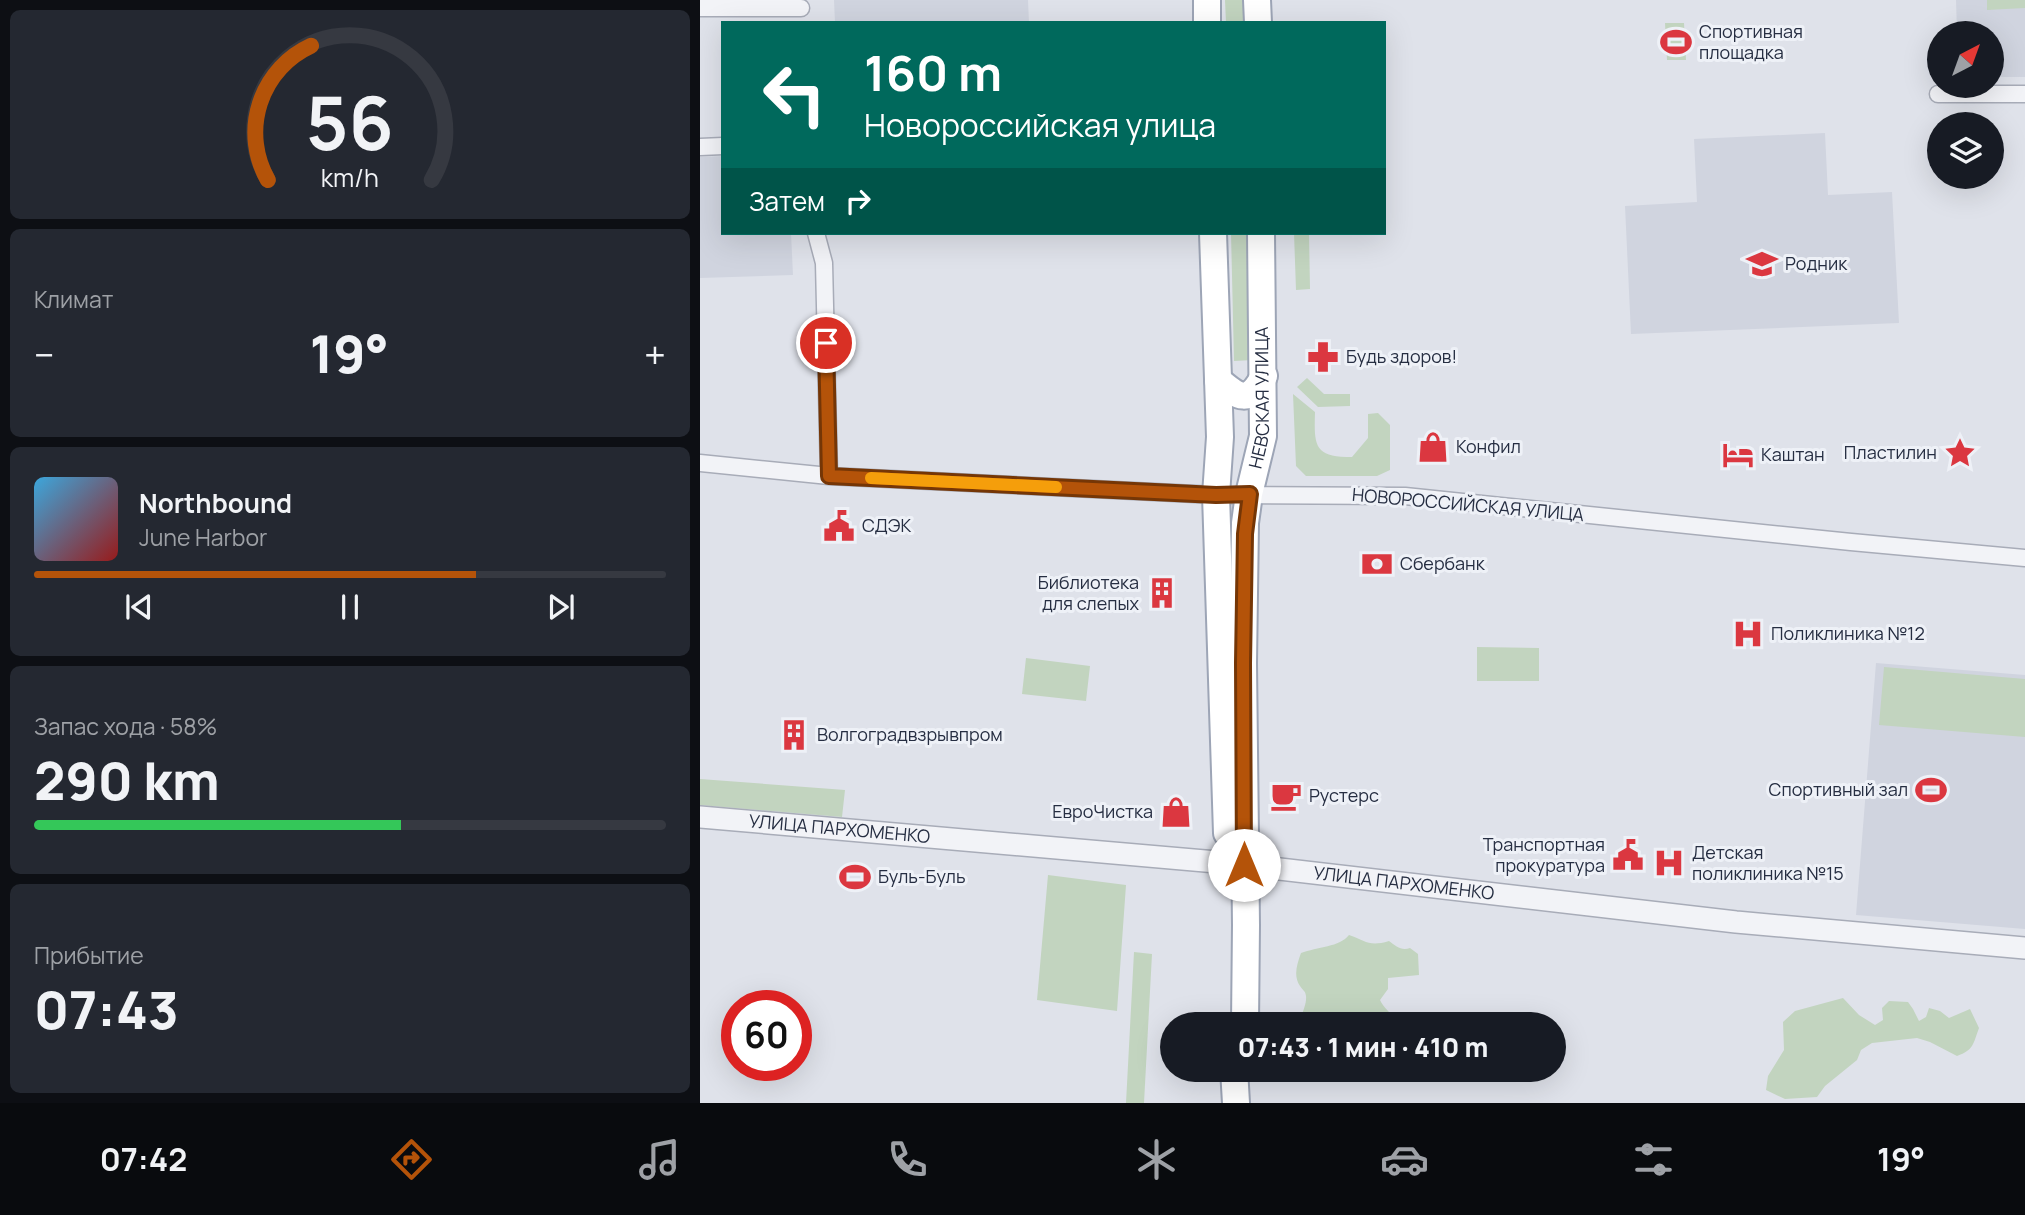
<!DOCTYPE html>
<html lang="ru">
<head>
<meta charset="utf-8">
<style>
  :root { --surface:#171b24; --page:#242831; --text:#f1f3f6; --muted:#9ea1a6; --line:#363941; --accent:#b45309 }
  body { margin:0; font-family:Manrope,sans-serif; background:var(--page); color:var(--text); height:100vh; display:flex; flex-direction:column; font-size:26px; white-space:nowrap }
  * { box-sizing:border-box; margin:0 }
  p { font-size:23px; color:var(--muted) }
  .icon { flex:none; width:38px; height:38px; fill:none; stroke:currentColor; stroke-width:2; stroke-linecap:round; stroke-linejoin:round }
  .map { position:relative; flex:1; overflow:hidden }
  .side { display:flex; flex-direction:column; gap:10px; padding:10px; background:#0d0f14; width:700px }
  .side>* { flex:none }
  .guide { position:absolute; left:21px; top:21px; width:665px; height:214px; border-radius:0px; box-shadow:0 7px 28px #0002; background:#00695c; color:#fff; overflow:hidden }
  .needle { width:46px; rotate:41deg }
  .fabs { position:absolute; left:1227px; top:21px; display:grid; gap:14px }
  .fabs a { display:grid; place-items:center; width:77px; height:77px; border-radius:50%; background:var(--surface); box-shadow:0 7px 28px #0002; font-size:35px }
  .speed { position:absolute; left:21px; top:990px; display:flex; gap:14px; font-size:35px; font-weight:700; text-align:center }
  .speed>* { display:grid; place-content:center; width:91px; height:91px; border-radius:50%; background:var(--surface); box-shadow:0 7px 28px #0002; line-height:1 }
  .speed .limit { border:10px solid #d22; background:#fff; color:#111 }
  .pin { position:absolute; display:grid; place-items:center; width:60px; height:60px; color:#fff; margin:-30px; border:4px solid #fff; border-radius:50%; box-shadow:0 2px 7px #0007 }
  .me { position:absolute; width:77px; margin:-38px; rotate:0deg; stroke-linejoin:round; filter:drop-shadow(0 0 5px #0008) }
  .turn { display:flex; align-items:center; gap:24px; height:147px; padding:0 28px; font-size:32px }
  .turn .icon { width:91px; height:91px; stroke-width:2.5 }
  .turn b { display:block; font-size:49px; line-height:60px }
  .then { display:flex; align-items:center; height:66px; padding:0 28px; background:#0003; gap:14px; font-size:26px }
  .big { font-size:52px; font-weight:800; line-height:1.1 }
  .side .widget { flex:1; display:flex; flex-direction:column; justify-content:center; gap:10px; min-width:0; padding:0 24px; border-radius:10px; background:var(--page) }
  .side .dial { align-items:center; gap:0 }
  .dial svg { height:182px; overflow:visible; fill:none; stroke:var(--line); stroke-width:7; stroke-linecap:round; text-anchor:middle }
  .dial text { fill:var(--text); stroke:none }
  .song { display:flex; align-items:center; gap:21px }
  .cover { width:84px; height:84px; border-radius:10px; background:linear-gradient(135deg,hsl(200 70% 55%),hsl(0 70% 35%)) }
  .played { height:7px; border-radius:4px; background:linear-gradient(90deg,var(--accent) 70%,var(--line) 70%) }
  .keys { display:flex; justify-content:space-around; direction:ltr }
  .heat { display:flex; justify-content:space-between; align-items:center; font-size:38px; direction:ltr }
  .charge { height:10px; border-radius:5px; background:linear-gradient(90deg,#34c759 58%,var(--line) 0) }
  .trip { position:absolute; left:460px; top:1012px; width:406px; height:70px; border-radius:35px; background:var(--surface); box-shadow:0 7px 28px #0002; font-weight:800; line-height:70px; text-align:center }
  .dock { display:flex; height:112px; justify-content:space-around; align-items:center; background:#090b0e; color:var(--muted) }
  .dock .icon { width:49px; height:49px }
  .dock .active { color:var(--accent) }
  .dock b { font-size:32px; color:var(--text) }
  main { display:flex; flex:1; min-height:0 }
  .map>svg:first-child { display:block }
</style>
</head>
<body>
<main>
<section class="side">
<div class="widget dial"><svg viewBox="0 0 100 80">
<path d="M14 69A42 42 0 1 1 86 69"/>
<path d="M14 69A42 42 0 0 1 33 10" stroke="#b45309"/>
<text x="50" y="56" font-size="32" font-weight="700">56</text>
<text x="50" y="72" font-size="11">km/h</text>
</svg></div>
<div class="widget"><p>Климат</p>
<div class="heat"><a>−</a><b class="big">19°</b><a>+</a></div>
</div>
<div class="widget">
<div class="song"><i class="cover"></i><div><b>Northbound</b><p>June Harbor</p></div></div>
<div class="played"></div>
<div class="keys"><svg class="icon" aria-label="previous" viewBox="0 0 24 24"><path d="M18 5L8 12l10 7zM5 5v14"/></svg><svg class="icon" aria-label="pause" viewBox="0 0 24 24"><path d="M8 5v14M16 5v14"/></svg><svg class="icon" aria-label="next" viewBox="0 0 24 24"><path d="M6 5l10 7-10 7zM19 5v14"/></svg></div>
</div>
<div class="widget"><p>Запас хода · 58%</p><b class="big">290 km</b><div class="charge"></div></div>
<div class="widget"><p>Прибытие</p><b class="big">07:43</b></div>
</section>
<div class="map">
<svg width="1325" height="1103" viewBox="0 0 1325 1103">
  <rect width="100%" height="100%" fill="#dfe2ea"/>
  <path fill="#d0d4df" d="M134,0h194l1,23h-194z
    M1256,0h69v77h-33v-44h-35z
    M1125,133l3,62 64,-3 7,131 -268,11 -6,-128 72,-4 -3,-63z
    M23,156v77h68l2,42 -93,3v-121z
    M1176,663l149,12v254l-169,-14z"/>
  <path fill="#c2d4bf" d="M525,0h19v23h-18z
    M1287,0h38v8l-38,2z
    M984,23l2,37h-19l-2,-37z
    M531,233h19l3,127 -19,1z
    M594,233h15l1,56 -14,1z
    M607,378l17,16h26v12l-32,1 -21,-20z
    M593,394l22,18c-1,34 -1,45 37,45l16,-19v-24l10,-1 12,12v45l-13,6h-71l-10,-10z
    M777,647l62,1v33h-62z
    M326,658l64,8 -4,35 -64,-7z
    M1184,667l141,12v58l-146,-12z
    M0,779l145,11 -3,27 -142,-12z
    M348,875l78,10 -9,126 -80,-11z
    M649,935c17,6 20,12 40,6 7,5 12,10 21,7l8,6 1,21 -31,3v11l-8,11c5,11 13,12 16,24h-98c3,-8 9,-20 8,-28 -1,-6 -3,-5 -6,-10 -7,-10 -3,-22 1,-33 16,-6 39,-6 48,-18z
    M434,952l18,2 -8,149h-18z
    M1143,998l16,17 16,10 8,-5 -1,-12 7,-7 19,1 5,7 6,12 7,-4 3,-9 11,3 9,7 21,-9 9,19c-6,16 -5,22 -22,28l-27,-14 -13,-4 -45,5 -11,7 -4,10 -32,26 -8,11 -32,2 -19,-9 2,-14 16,-26 -1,-28 12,-11z"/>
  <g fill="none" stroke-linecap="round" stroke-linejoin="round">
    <defs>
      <path id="minor" d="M0,8h101
        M1238,94h87
        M0,147l23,-1
        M116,233l8,30 5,213
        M0,463l129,13 387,19 189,1 446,46 174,16"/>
      <g id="tertiary">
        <path id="s1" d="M0,817l528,46 508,59 289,26"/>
      </g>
      <g id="primary">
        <path d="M507,0v23"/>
        <path d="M557,0l1,23"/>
        <path d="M513,233l7,204 -4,58 11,338"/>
        <path d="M518,380c21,18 31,25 46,-4"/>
        <path id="s2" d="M545,1024l1,-99 -3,-262 2,-140 4,-29 14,-58 -2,-203"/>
        <path d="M534,1069l2,34"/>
      </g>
    </defs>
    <use href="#minor" stroke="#a8acb8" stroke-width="19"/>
    <use href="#tertiary" stroke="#a8acb8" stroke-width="24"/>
    <use href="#primary" stroke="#9da5b6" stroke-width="30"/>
    <use href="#minor" stroke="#f2f3f7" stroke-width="16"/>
    <use href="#tertiary" stroke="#f2f3f7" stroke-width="21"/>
    <use href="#primary" stroke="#fff" stroke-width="26"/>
  </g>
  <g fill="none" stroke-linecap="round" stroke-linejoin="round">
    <defs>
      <path id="route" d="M126,343l3,133 387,19 34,-1 -5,40 -2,129 1,202"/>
    </defs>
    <use href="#route" stroke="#753606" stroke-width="18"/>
    <use href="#route" stroke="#b45309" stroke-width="12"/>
    <path stroke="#f59e0b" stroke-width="12" d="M171,478l185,9"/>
  </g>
  <defs>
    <symbol id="stadium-bare" viewBox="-9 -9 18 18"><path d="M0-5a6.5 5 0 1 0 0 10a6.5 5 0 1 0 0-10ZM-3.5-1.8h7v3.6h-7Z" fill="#db3740" stroke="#eef1f7" stroke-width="2.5" paint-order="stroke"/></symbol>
    <symbol id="school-bare" viewBox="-9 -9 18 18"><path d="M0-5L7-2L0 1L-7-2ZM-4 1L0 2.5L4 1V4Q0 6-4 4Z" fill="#db3740" stroke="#eef1f7" stroke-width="2.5" paint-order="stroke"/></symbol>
    <symbol id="pharmacy-bare" viewBox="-9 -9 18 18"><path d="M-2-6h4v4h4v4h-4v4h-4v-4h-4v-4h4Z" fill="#db3740" stroke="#eef1f7" stroke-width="2.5" paint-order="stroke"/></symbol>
    <symbol id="shop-bare" viewBox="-9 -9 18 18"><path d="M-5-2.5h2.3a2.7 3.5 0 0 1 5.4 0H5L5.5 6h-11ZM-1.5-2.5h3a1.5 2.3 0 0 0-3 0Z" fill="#db3740" stroke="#eef1f7" stroke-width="2.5" paint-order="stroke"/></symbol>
    <symbol id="sight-bare" viewBox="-9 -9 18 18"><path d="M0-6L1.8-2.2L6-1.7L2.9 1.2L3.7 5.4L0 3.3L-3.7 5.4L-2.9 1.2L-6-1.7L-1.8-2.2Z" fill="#db3740" stroke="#eef1f7" stroke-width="2.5" paint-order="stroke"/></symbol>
    <symbol id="hotel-bare" viewBox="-9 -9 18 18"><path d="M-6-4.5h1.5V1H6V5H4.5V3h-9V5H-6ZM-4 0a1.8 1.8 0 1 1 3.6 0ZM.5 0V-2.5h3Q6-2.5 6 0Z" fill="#db3740" stroke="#eef1f7" stroke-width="2.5" paint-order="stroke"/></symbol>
    <symbol id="civic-bare" viewBox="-9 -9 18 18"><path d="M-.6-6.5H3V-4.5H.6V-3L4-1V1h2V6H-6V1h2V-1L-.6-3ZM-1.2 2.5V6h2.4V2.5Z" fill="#db3740" stroke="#eef1f7" stroke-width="2.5" paint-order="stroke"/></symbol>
    <symbol id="bank-bare" viewBox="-9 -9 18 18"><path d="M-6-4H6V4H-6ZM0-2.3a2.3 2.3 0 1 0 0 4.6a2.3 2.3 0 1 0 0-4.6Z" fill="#db3740" stroke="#eef1f7" stroke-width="2.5" paint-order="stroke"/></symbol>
    <symbol id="building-bare" viewBox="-9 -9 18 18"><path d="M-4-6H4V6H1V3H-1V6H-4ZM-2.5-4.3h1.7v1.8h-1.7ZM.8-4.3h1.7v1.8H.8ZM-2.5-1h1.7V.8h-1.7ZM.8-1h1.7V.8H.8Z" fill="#db3740" stroke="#eef1f7" stroke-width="2.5" paint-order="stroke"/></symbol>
    <symbol id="hospital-bare" viewBox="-9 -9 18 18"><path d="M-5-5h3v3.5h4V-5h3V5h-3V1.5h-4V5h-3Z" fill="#db3740" stroke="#eef1f7" stroke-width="2.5" paint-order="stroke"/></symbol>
    <symbol id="cafe-bare" viewBox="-9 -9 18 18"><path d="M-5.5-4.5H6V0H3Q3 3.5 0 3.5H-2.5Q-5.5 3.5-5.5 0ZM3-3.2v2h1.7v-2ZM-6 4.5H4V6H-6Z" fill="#db3740" stroke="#eef1f7" stroke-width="2.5" paint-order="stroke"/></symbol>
  </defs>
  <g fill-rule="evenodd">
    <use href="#stadium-bare" x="954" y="20" width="44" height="44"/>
    <use href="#school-bare" x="1040" y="242" width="44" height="44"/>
    <use href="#pharmacy-bare" x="601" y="335" width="44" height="44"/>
    <use href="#shop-bare" x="711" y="425" width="44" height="44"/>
    <use href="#sight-bare" x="1238" y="431" width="44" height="44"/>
    <use href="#hotel-bare" x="1016" y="433" width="44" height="44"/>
    <use href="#civic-bare" x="117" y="504" width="44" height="44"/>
    <use href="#bank-bare" x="655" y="542" width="44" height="44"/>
    <use href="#building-bare" x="440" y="571" width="44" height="44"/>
    <use href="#hospital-bare" x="1026" y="612" width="44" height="44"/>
    <use href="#building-bare" x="72" y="713" width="44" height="44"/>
    <use href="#stadium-bare" x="1209" y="768" width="44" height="44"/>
    <use href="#cafe-bare" x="564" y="774" width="44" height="44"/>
    <use href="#shop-bare" x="454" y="790" width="44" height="44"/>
    <use href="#civic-bare" x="906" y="833" width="44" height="44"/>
    <use href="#hospital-bare" x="947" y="841" width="44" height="44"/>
    <use href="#stadium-bare" x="133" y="855" width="44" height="44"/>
  </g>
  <g text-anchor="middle" stroke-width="6" stroke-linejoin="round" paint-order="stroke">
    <g font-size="18" fill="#262e42" stroke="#eef1f7" text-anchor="start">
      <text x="999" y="38">Спортивная<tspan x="999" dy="21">площадка</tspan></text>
      <text x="1085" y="270">Родник</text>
      <text x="646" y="363">Будь здоров!</text>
      <text x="756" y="453">Конфил</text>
      <text x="1237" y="459" text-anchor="end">Пластилин</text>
      <text x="1061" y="461">Каштан</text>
      <text x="162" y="532">СДЭК</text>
      <text x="700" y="570">Сбербанк</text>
      <text x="439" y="589" text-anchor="end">Библиотека<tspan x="439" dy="21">для слепых</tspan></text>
      <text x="1071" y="640">Поликлиника №12</text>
      <text x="117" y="741">Волгоградвзрывпром</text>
      <text x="1208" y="796" text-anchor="end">Спортивный зал</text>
      <text x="609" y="802">Рустерс</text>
      <text x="453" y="818" text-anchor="end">ЕвроЧистка</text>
      <text x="905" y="851" text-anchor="end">Транспортная<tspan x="905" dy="21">прокуратура</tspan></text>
      <text x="992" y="859">Детская<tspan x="992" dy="21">поликлиника №15</tspan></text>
      <text x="178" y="883">Буль-Буль</text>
    </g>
    <g font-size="18" fill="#262e42" stroke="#eef1f7">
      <text dy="6" stroke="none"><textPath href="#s2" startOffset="628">НЕВСКАЯ УЛИЦА</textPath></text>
      <text transform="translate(768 505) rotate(5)" y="6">НОВОРОССИЙСКАЯ УЛИЦА</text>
      <text dy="6" stroke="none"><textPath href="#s1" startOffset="140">УЛИЦА ПАРХОМЕНКО</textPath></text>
      <text dy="6" stroke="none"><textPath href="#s1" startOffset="707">УЛИЦА ПАРХОМЕНКО</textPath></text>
    </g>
  </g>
</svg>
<div class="fabs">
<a><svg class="needle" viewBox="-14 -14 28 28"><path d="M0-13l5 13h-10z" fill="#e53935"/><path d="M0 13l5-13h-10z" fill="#9ea1a6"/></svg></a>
<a><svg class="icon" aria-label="layers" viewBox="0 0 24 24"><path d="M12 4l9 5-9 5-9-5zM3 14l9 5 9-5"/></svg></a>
</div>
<div class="speed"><div class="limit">60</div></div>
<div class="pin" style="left:126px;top:343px;background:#d93025"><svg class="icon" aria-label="arrive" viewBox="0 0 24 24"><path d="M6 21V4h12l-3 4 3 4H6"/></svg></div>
<svg class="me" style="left:544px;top:865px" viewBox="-20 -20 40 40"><circle r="19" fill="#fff"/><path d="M0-13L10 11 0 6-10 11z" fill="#b45309"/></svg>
<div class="trip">07:43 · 1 мин · 410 m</div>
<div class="guide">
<div class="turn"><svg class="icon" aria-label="left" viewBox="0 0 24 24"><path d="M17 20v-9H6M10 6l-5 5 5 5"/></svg><div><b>160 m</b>Новороссийская улица</div></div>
<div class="then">Затем<svg class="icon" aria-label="right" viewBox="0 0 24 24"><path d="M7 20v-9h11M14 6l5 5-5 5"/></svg></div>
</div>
</div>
</main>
<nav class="dock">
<b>07:42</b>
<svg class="icon active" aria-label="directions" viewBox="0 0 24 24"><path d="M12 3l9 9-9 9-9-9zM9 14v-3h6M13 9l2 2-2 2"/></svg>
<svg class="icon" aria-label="music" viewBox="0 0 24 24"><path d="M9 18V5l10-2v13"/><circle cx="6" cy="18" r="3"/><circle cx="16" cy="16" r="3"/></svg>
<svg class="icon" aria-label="phone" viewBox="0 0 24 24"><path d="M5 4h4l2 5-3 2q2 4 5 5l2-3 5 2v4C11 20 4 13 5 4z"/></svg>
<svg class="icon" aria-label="climate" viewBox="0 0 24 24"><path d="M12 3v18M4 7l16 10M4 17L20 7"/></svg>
<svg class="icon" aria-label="car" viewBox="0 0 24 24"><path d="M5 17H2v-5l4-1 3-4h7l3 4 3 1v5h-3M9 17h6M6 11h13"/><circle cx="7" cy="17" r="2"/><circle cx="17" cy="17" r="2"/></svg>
<svg class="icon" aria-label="filters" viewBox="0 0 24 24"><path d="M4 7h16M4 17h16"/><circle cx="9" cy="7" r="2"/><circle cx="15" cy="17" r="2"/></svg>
<b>19°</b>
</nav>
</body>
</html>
